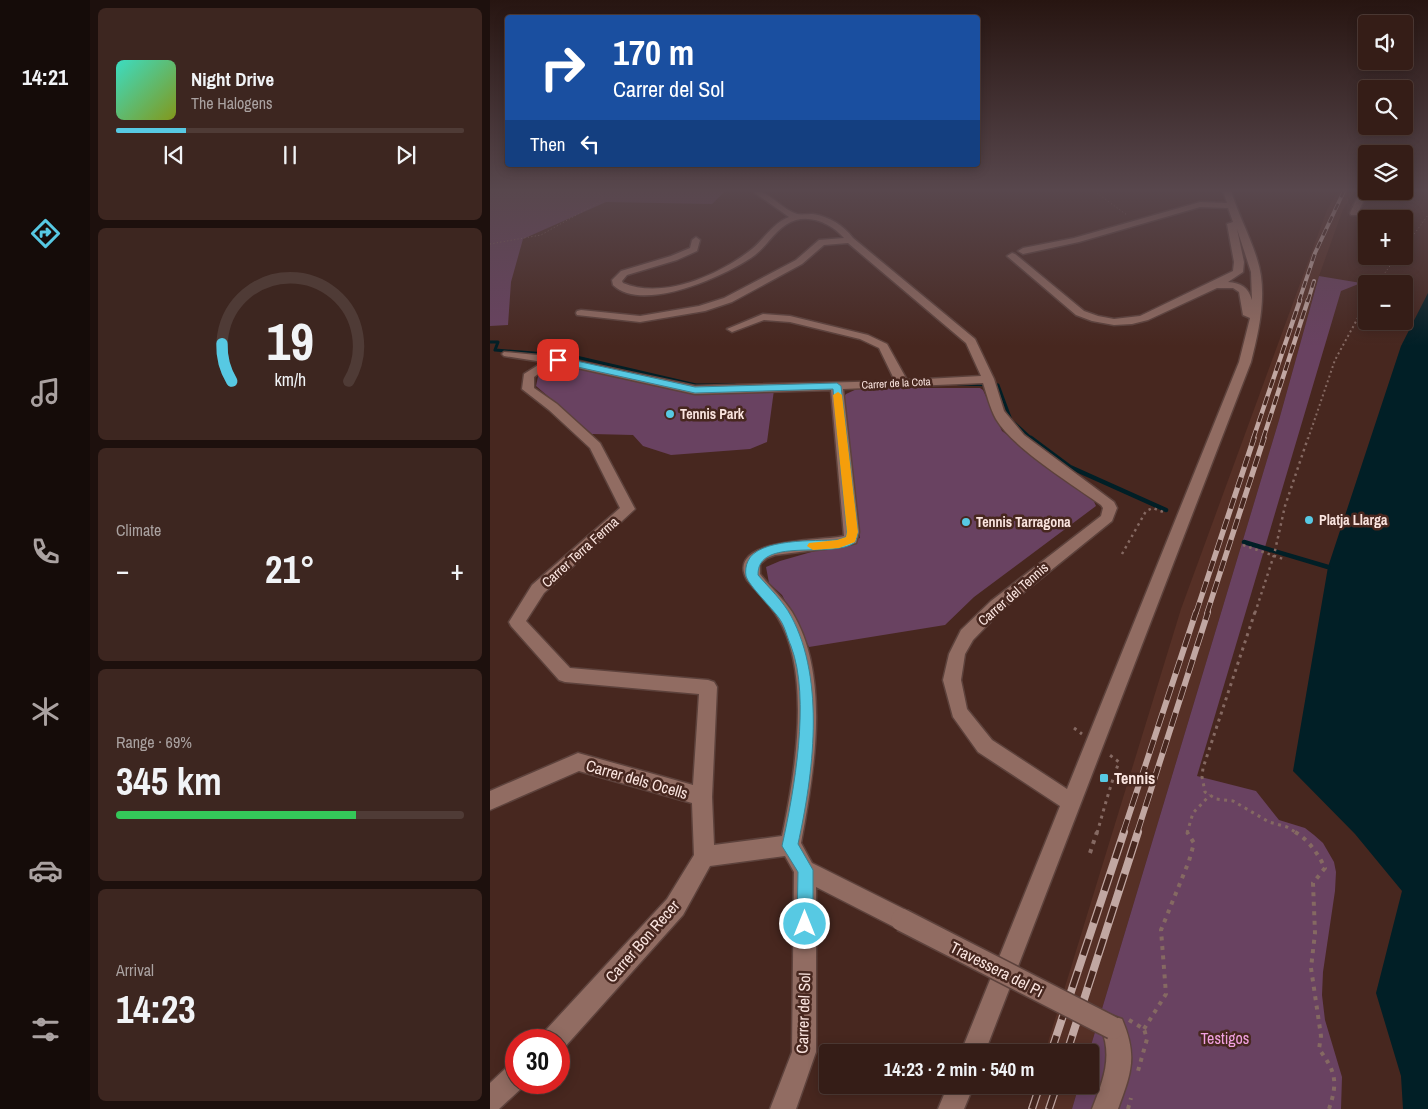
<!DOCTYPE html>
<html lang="en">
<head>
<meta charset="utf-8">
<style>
  :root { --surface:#351d17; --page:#3d2620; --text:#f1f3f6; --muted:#aaa2a1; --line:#4f3b36; --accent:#57c9e3 }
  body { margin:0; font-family:"Archivo Narrow",sans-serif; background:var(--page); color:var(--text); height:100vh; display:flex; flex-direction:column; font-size:19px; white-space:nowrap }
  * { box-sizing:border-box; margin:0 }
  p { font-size:16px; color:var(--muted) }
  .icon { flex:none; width:28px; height:28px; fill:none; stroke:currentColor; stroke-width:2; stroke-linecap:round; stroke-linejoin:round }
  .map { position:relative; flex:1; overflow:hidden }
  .sheet { display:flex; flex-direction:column; gap:8px; padding:8px; background:#1d100d; width:400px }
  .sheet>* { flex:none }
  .hud { position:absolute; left:15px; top:15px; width:475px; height:152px; border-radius:5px; box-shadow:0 2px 12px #0003,0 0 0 1px var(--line); background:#1a4fa0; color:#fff; overflow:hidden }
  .buttons { position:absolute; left:868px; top:15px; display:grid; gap:10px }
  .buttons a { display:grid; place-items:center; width:55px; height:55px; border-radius:5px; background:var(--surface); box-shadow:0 2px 12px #0003,0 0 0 1px var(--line); font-size:25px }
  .speed { position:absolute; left:15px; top:1029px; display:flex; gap:10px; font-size:25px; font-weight:700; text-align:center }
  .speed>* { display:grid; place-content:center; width:65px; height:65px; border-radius:50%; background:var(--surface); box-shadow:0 2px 12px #0003,0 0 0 1px var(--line); line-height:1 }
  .speed .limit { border:8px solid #d22; background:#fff; color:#111 }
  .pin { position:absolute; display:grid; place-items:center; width:42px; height:42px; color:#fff; margin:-21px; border-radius:10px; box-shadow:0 2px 8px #0006 }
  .me { position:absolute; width:55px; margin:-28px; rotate:0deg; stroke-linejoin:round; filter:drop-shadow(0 0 4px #0008) }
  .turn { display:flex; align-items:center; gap:18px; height:105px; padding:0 25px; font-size:22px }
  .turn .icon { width:65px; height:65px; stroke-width:2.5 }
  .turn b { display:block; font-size:35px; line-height:42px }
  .then { display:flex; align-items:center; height:48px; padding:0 25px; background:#0003; gap:10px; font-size:19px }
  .big { font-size:38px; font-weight:700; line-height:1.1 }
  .sheet .tile { flex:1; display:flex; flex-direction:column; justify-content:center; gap:8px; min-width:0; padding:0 18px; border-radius:8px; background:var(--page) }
  .sheet .dial { align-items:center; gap:0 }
  .dial svg { height:130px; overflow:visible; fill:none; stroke:var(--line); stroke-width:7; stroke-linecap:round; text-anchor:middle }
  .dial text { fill:var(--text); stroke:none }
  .song { display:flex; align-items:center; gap:15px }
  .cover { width:60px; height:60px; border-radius:8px; background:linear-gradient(135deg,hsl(170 70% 55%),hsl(70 70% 35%)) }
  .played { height:5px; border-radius:2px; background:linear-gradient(90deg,var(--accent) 20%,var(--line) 20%) }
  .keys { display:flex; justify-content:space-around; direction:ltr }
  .heat { display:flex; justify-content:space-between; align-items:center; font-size:28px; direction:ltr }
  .charge { height:8px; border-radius:4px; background:linear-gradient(90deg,#34c759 69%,var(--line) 0) }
  .trip { position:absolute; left:329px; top:1044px; width:280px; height:50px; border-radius:5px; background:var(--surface); box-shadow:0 2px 12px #0003,0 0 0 1px var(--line); font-weight:700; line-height:50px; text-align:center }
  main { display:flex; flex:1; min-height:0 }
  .tab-bar { display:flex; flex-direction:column; width:90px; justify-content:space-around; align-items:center; background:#150c09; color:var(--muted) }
  .tab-bar .icon { width:35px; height:35px }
  .tab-bar .active { color:var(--accent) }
  .tab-bar b { font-size:22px; color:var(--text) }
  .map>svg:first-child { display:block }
</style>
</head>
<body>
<main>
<nav class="tab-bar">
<b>14:21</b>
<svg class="icon active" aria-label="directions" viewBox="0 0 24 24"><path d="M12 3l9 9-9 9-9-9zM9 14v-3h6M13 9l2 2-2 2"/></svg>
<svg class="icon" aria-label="music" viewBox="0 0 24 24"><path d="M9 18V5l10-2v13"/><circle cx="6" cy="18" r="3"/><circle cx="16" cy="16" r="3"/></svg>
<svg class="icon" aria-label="phone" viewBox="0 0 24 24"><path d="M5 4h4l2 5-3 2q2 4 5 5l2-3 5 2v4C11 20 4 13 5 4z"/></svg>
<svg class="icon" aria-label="climate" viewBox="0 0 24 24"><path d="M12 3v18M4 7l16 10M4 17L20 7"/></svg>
<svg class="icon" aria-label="car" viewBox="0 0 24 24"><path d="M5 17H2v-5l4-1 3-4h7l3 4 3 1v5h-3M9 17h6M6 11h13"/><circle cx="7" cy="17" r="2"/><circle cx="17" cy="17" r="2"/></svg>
<svg class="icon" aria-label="filters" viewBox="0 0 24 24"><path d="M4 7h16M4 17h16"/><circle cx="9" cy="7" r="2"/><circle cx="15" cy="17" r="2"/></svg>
</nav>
<section class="sheet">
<div class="tile">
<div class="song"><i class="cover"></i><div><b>Night Drive</b><p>The Halogens</p></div></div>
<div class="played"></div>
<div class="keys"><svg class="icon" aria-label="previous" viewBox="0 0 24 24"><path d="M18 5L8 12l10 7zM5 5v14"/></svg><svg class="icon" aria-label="pause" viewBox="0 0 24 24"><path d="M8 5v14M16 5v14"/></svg><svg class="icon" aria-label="next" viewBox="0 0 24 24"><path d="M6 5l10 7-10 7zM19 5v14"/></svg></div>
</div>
<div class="tile dial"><svg viewBox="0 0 100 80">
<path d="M14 69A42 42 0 1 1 86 69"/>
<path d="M14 69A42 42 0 0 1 8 46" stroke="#57c9e3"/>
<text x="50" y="56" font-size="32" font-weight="700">19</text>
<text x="50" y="72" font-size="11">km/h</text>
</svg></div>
<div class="tile"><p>Climate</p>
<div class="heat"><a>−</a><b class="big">21°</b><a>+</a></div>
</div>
<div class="tile"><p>Range · 69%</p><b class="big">345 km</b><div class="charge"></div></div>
<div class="tile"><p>Arrival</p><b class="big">14:23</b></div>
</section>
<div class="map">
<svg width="938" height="1109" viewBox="0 0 938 1109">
  <rect width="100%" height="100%" fill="#47271f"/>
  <path fill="#563026" d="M848,191h16l-12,21 -23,64 -40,144 -190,632h-44l136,-443 146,-399z
    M545,1085h44l-7,24h-44z"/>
  <path fill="#694261" d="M0,191h235l-13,13 -106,-2 -83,37 -12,43 -3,43 -18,1z
    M829,276l42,7 -20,8 -144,485 59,15 23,29 26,8 9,7 9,8 11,19 2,10 -1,19 -12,81 -1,23 3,25 17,57 -1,32h-269l7,-24h11l-1,-33 190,-632z
    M65,365h10l126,29 83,-4 -7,52 -17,7 -79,6 -28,-9 -10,-11 -41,-1 -56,-48 3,-14z
    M369,388h121l3,2 19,41 89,64 5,11 -122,91 -29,28 -136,22 -27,-52 -13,-12 -3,-16 14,-6 80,-23 -17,-140 3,-4z"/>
  <path fill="#011f26" d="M938,293v816h-25l-2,-33 -25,-83 26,-102 -47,-57 -62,-63 35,-204 73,-221z"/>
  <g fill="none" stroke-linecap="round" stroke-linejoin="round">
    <path stroke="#011f26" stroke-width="3" d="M0,342h8l-3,8 77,6 124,29h39
      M468,384l40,1 13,35 21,19"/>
    <path stroke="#011f26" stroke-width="4.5" d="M541,438l39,29 96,43
      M754,542l84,25"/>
    <defs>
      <path id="minor" d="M262,191c18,-1 28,18 45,23 4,1 11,0 16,0 17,3 30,11 40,24l122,101 19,40 10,32 20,24 90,67 3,6 -5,13 -109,88 -30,31 -8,14 -4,26 6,29 25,31 75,49 172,-427 11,-44 -7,-3 -4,-23 -6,-4h-16l-69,32 -16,4 -18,1 -22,-4 -16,-6 -69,-59 5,-3 3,1 69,57 14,5 16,3 26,-3 93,-45 1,-9 -7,-38 6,-2 -5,-14 -28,-1 -121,35 -56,12 -5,-3 5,-3 51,-10 126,-36 27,1 -4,-12h8c7,23 19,45 26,68 11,33 2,71 -6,103l-266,690h-24l99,-246 -82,-54 -25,-35 -10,-37 6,-26 12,-24 30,-29 110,-85 2,-8 -2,-3c-29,-21 -87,-56 -105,-86 -6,-11 -9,-24 -13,-36l-140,6 16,143 -3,11 -16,4 -65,8 -8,3 -7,6v10c10,13 23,24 32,38 39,64 22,162 9,231l11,20 98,49 3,8 -3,8 -8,3 -86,-44v165l-20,57h-26l22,-57 2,-180 -9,-16 -75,10 -27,49 -120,134 -4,1v-10h-17l3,-9 122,-132 27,-44 -2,-52 -113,-32 -89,39v-19l88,-38 115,32 6,-91 -134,-12 -6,-2 -48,-54 -2,-4 23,-37 88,-77 -30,-60 -41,-38 -27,-21 2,-15 19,-12 -39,-6 -2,-2 2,-2 54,5 137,29 200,-5 -16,-33 -19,-9 -70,-17 -26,-2 -32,12 -5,-3 36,-15 27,2 78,19 19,9 20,36 74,-4 -15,-33 -118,-100 -24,2 -22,19 -70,38 -27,9 -65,11 -63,-7 -1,-2 1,-2 4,-1 59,6 59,-10 25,-8 72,-38 23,-20 25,-2c-11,-13 -31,-23 -48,-18 -18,5 -27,24 -41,35 -27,20 -112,59 -142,30l-1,-5 9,-9 50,-15 19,-8 2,-8 4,-3 4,3 -3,11 -20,9 -50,15 -5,6 1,2c40,17 96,-8 129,-34 13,-11 21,-26 37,-32zM747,229l14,43 1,28c-4,-13 -11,-17 -24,-18l15,-10 1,-10zM69,364l136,30 136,-4 13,146c-18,5 -121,1 -97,44 10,12 23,24 31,38 34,56 17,157 4,218l-68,9 -2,-48 5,-110 -3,-5 -6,-2 -138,-12 -44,-47 18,-28 91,-84 -35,-66 -43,-39 -23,-16v-11l12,-9z
        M870,191h8l-11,24h-6l-1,-2z
        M623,1016l9,3c16,38 9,54 -4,90h-26c11,-28 21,-52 9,-81l3,-9z
        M26,1064v18h10l-1,3 -26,24h-9v-26l17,-16z
        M458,1085h26l-10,24h-26z"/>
    </defs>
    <use href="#minor" stroke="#5d423c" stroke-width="3"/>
    <path stroke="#856962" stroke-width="1" stroke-dasharray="1 2.5" stroke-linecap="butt" d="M604,191l33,24
      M0,244l51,-9 60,-34 2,-4 -7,-6
      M914,248l24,-33
      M887,284l20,-28"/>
    <path stroke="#856962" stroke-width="2" stroke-dasharray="2 3" stroke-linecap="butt" d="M818,439l27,-79 31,-57"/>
    <path stroke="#856962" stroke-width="2.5" stroke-dasharray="2.5 4" stroke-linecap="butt" d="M753,545l43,15
      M632,554l24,-43 7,-3 10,4
      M765,613l19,-58 11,-49 23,-68"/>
    <path stroke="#856962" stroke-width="3" stroke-dasharray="3 4.5" stroke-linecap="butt" d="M765,612l-52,156 -1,9 3,15 11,7 17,2 36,21 18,5 10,6
      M584,728l8,6
      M607,833c7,-24 13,-47 22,-71l-12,-9
      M697,833l6,-20 17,-18"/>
    <path stroke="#856962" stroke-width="4" stroke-dasharray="4 5.5" stroke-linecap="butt" d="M805,832c14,8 23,22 30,36l-12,15 2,50 -4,35 10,68 -2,13c17,23 19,33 10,60
      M600,853l7,-21
      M639,1020l15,9 3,10 -9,32
      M654,1029l22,-35 -5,-64 28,-69 5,-18 -7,-11
      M638,1109l3,-11"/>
    <use href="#minor" fill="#916c62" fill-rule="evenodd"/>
    <defs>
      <path id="rail-far4" d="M809,301l16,-48 29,-62
        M818,301l6,-20"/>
      <path id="rail-far3" d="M763,439l47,-139
        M773,439l45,-139"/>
      <path id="rail-far2" d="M706,613l58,-175
        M717,613l57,-175"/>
      <path id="rail-far1" d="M633,833l73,-221
        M647,833l71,-221"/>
      <path id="rail" d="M561,1052l73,-220
        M577,1052l71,-220
        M542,1109l8,-24
        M559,1109l8,-24"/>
    </defs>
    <use href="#rail-far4" stroke="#c1a7a2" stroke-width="4"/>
    <use href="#rail-far3" stroke="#c1a7a2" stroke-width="4.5"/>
    <use href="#rail-far2" stroke="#c1a7a2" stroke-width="5.5"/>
    <use href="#rail-far1" stroke="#c1a7a2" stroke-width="6"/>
    <use href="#rail" stroke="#c1a7a2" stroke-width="8"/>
    <use href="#rail-far4" stroke="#47271f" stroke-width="2.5" stroke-dasharray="7" stroke-linecap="butt"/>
    <use href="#rail-far3" stroke="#47271f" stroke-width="3" stroke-dasharray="9" stroke-linecap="butt"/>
    <use href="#rail-far2" stroke="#47271f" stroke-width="4" stroke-dasharray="11" stroke-linecap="butt"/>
    <use href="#rail-far1" stroke="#47271f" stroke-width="4.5" stroke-dasharray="14" stroke-linecap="butt"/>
    <use href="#rail" stroke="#47271f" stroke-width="5.5" stroke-dasharray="17" stroke-linecap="butt"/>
    <defs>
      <path id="minor-bridge" d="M412,920l211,108"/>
    </defs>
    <use href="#minor-bridge" stroke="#5d423c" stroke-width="25" stroke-linecap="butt"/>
    <use href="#minor-bridge" stroke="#916c62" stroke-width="22"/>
  </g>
  <linearGradient id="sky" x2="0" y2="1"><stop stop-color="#271511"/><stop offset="0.55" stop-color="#58474d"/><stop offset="1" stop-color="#58474d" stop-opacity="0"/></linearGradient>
  <rect width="938" height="346" fill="url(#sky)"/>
  <path fill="#57c9e3" stroke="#398394" d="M68,357l137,30 142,-4 4,3 17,146c-1,4 -1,8 -4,11 -23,16 -97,-7 -96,32 11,13 25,26 33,41 35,65 22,159 7,228l15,26v54l-2,6 -6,3 -6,-3 -2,-6 1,-52 -16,-26c12,-54 29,-148 9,-200 -4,-9 -6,-20 -12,-28 -7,-10 -30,-32 -33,-42 -1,-5 0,-11 2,-15 10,-23 68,-20 89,-21l9,-3 1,-5 -14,-143 -138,4 -140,-31v-4z"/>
  <path fill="#f59e0b" d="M348,392l4,3 16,137 -3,10 -16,6 -26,2 -6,-4 2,-3 28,-3 9,-3 1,-5 -14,-137z"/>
  <g fill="#57c9e3" stroke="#47271f" stroke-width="2">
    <circle cx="180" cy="414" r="5"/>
    <circle cx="819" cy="520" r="5"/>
    <circle cx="476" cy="522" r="5"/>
    <rect x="609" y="773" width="10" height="10" rx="2.5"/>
  </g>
  <g text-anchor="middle" stroke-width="5" stroke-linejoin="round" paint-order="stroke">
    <g font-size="11" fill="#fae4df" stroke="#47271f">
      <text transform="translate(406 383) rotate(-3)" y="4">Carrer de la Cota</text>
    </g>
    <g font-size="14" font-weight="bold" fill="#fae4df" stroke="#47271f" text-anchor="start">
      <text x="190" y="419">Tennis Park</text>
      <text x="829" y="525">Platja Llarga</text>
      <text x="486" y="527">Tennis Tarragona</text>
    </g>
    <g font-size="14" fill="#fae4df" stroke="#47271f">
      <text transform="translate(90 552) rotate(-42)" y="5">Carrer Terra Ferma</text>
      <text transform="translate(523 594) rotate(-41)" y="5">Carrer del Tennis</text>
    </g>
    <g font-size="16" font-weight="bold" fill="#fae4df" stroke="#47271f" text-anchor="start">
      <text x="624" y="784">Tennis</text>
    </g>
    <g font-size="16" fill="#fae4df" stroke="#47271f">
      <text transform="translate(147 779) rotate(16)" y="6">Carrer dels Ocells</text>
      <text transform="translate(152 941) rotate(-49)" y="6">Carrer Bon Recer</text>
      <text transform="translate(507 969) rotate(27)" y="6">Travessera del Pi</text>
      <text transform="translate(313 1013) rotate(-88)" y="6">Carrer del Sol</text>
    </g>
    <g font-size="16" fill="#f2a1e0" stroke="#47271f">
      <text x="735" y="1044">Testigos</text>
    </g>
  </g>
</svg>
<div class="buttons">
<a><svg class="icon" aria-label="sound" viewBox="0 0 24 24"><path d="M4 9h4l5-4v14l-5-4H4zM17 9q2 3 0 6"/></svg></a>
<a><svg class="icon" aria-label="search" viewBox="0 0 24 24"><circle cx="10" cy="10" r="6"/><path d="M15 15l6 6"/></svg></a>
<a><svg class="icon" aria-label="layers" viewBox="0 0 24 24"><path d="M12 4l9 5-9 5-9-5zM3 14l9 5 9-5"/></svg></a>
<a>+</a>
<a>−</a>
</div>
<div class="speed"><div class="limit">30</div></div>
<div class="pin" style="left:68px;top:360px;background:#d93025"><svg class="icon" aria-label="arrive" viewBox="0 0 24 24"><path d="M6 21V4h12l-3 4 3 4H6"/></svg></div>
<svg class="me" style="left:315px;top:924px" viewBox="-20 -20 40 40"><circle r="17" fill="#57c9e3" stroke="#fff" stroke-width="3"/><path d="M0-11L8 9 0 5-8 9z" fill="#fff"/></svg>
<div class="trip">14:23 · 2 min · 540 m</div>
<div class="hud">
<div class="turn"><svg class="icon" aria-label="right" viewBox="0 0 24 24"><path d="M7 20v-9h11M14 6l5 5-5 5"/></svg><div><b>170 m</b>Carrer del Sol</div></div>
<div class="then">Then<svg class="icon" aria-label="left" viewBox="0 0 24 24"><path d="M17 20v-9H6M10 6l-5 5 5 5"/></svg></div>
</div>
</div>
</main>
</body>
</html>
